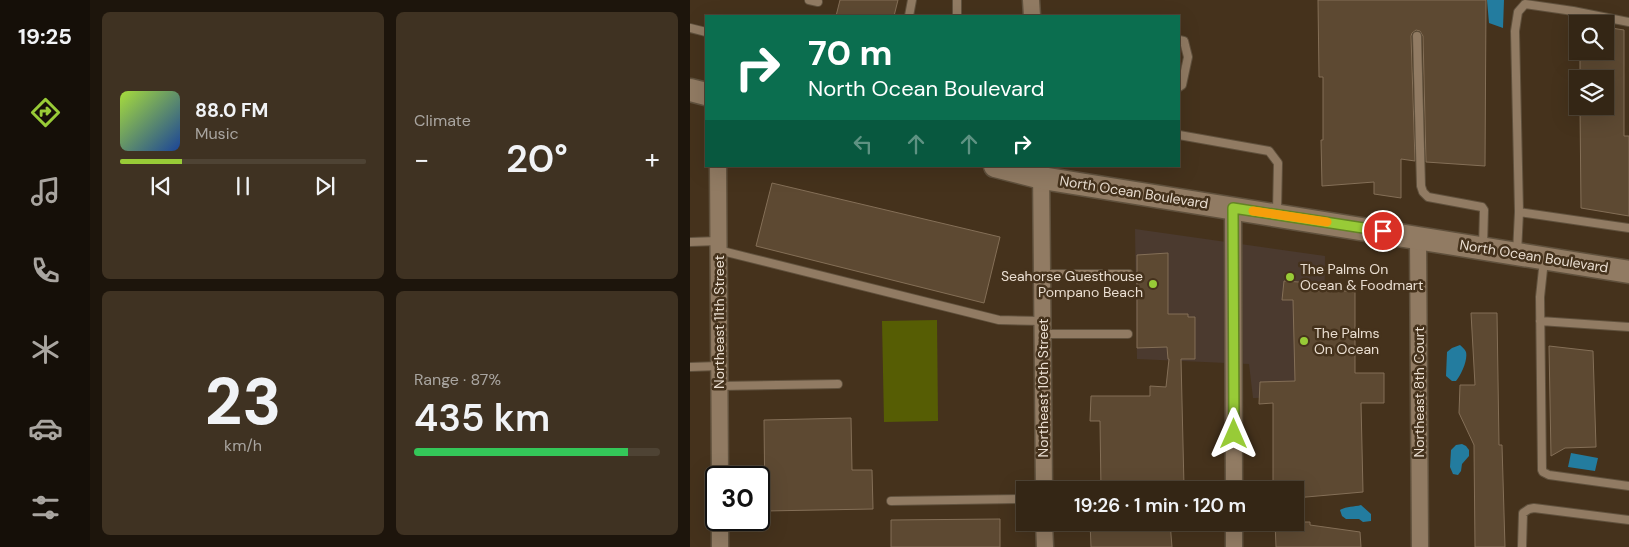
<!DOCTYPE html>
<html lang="en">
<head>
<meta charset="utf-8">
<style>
  :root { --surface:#342615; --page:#3f3222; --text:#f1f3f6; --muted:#a9a5a0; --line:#4e4334; --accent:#98cb37 }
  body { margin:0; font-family:"DM Sans",sans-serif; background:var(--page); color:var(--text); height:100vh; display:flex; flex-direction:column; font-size:19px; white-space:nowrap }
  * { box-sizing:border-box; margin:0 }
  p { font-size:16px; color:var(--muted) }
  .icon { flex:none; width:28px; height:28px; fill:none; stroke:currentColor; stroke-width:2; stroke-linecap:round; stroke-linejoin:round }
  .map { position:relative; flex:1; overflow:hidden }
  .side { display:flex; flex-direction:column; gap:12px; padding:12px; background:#1d150c; width:600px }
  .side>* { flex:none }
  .guide { position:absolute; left:15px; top:15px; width:475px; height:152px; border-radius:0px; box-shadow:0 5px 20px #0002,0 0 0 1px var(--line); background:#0b6e4f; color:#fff; overflow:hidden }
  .controls { position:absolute; left:879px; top:15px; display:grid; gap:10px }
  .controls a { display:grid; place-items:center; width:45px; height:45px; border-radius:0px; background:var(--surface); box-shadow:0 5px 20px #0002,0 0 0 1px var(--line); font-size:25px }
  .speed { position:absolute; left:15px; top:466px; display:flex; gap:10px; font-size:25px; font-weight:700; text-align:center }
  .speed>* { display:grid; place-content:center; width:65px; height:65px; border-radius:50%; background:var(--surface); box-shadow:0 5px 20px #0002,0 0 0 1px var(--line); line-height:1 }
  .speed .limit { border:2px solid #111; border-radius:8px; background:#fff; color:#111 }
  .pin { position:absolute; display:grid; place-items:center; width:42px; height:42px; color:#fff; margin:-21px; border:2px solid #fff; border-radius:50%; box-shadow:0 1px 5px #0007 }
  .me { position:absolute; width:55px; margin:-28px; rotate:0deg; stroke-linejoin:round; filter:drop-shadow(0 0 4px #0008) }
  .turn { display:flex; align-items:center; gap:18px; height:105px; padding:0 20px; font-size:22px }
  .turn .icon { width:65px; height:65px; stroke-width:2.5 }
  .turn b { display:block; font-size:35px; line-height:42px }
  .lanes { display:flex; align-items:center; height:48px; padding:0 20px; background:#0003; justify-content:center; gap:25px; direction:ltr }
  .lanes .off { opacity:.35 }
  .big { font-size:38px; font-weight:600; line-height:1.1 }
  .side .tile { flex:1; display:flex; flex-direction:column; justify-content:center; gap:8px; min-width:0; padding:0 18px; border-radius:8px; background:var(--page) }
  .side .dial { align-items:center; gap:0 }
  .dial b { font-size:65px; line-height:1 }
  .song { display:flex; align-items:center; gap:15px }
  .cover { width:60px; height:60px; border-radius:8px; background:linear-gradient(135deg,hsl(80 70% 55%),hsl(220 70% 35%)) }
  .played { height:5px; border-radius:2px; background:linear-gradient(90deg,var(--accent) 25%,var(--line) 25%) }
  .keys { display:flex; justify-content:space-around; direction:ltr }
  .heat { display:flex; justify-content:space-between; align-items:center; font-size:28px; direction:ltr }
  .charge { height:8px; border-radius:4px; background:linear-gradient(90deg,#34c759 87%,var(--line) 0) }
  .side .tiles { flex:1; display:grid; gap:12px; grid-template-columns:repeat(2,1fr) }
  .trip { position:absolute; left:326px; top:481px; width:288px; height:50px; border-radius:0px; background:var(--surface); box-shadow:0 5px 20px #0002,0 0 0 1px var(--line); font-weight:600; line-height:50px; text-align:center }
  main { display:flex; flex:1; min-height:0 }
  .menu { display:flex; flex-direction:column; width:90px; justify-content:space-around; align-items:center; background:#150f08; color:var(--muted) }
  .menu .icon { width:35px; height:35px }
  .menu .selected { color:var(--accent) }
  .menu b { font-size:22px; color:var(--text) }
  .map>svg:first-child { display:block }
</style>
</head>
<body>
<main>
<nav class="menu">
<b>19:25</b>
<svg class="icon selected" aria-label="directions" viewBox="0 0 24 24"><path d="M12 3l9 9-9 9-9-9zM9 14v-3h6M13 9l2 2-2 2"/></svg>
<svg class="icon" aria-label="music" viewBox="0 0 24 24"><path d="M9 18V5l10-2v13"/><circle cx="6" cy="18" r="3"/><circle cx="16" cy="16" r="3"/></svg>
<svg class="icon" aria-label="phone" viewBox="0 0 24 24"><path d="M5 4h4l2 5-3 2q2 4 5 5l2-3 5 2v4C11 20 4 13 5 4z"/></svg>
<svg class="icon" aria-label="climate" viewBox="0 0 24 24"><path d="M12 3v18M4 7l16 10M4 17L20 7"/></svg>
<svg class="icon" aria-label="car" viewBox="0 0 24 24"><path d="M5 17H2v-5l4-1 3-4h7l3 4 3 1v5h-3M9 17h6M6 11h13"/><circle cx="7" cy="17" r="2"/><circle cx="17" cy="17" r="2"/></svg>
<svg class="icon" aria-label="filters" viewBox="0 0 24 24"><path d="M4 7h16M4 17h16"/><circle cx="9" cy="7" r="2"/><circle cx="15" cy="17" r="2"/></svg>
</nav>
<section class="side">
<div class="tiles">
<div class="tile">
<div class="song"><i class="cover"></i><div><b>88.0 FM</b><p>Music</p></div></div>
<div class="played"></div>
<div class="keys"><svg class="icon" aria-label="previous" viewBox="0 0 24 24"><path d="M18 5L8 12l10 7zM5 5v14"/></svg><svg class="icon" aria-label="pause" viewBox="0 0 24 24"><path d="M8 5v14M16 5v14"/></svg><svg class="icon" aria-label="next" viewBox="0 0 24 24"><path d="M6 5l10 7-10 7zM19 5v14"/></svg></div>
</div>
<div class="tile"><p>Climate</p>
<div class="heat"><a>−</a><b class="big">20°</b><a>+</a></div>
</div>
<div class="tile dial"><b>23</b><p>km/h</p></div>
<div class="tile"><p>Range · 87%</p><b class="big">435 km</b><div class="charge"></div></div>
</div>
</section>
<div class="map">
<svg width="939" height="547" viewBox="0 0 939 547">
  <rect width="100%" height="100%" fill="#45321c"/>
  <path fill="#4b3a2f" d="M445,229l190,27 -2,141 -70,1 -4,-34 -112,-5z"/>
  <path fill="#565d04" d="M247,320l1,101 -54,1 -2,-101z"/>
  <path fill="#237c9f" d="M797,0h17l-1,28 -14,-5z
    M770,345c2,2 5,4 6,7 2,8 -5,23 -10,29h-4l-6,-5 1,-24 5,-4z
    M772,444l4,2 3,4v6l-7,8 -1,7 -3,4 -5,-1 -3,-7 1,-17 5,-5z
    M881,453l27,5 -3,13 -27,-4z
    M671,505l10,9v7l-8,1 -4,-3h-13l-4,-3 -2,-6c7,-4 14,-3 21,-5z"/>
  <path fill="#5d4932" stroke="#846f57" d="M150,0h58l-4,16h-58z
    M628,0h168l-1,166 -59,-4 -3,-126 -3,-5 -4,-1 -4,3 -1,3 4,125 -14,-2v39l-27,-4v-12l-52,4 -1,-46h2v-63h-4z
    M915,27l19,3v106h5v80l-48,-8 -1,-102h25v-27h-25v-28h25z
    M82,183l228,54 -16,66 -228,-57z
    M478,253v61h20v3h7v42h-14l3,128 -15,1v2h-68l-1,-69h-10l1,-25h59v-10l16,1 3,-28h-1l-1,-12 -30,1v-93z
    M594,281l30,2v8h41v82h29v30h-23l2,89 -68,6v-10l-22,-1v-84l-14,1 1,-22 35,-1 -2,-81h-11z
    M781,313h26l2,132h3l3,102h-30l-1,-102 -15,-32 1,-28h15z
    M859,346l44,5 3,96 -31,1 -14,8z
    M161,418l1,52h20l1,39 -108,2 -1,-91z
    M310,519v28h-109v-27z
    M400,522h80l2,25h-81z
    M585,522h35v3l50,7 1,15h-85z"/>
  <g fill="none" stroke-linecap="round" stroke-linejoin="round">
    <defs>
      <path id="lane" d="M119,0l9,2
        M219,16l3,-16
        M267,16v-16
        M0,28l16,4
        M727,36l4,150 2,6 5,5 54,10 2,3 -1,36
        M489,40l5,1 4,16 -6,28 -3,2
        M489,135l90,16 9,12 -1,49
        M829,212l110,16
        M0,242l28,-1
        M28,250l281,70 44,1
        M827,253l2,-41 -4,-181 3,-19 7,-8 48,7 56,11
        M854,260l-4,37 2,173 1,2 6,3 80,11
        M353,274h86
        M850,321l89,6
        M353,334h85
        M0,367l29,-1
        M29,386l119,-2
        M201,501l134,-2
        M832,547l1,-34 6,-4 5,-1 95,12"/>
      <path id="street" d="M341,0l1,16
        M28,166l2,312
        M351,167l3,323
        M543,207l1,283
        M728,237l2,310
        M30,520v27
        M354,522l1,25
        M544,522v25"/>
      <path id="secondary" d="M0,90l16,4
        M305,166l47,12 587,94"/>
    </defs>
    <use href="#lane" stroke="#60513d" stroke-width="10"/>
    <use href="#street" stroke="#60513d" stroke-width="19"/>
    <use href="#secondary" stroke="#60513d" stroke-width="25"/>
    <use href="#lane" stroke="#917b63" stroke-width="8"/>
    <use href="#street" stroke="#917b63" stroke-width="16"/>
    <use href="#secondary" stroke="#917b63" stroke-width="22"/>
  </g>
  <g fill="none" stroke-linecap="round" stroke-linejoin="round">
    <defs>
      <path id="route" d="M544,434l-1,-226 150,23"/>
    </defs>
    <use href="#route" stroke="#638424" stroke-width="12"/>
    <use href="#route" stroke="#98cb37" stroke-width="9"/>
    <path stroke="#f59e0b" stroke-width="9" d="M563,211l74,11"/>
  </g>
  <g fill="#98cb37" stroke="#45321c" stroke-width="2">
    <circle cx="600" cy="277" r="5"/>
    <circle cx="463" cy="284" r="5"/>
    <circle cx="614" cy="341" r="5"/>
  </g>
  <g text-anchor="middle" stroke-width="5" stroke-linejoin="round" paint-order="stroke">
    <g font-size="14" fill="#eaded1" stroke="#45321c">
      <text transform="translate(444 192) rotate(9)" y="5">North Ocean Boulevard</text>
      <text transform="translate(844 256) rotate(9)" y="5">North Ocean Boulevard</text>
      <text transform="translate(29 322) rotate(-90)" y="5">Northeast 11th Street</text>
      <text transform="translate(353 388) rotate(-90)" y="5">Northeast 10th Street</text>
      <text transform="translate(729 392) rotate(-90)" y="5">Northeast 8th Court</text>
    </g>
    <g font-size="14" fill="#eaded1" stroke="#45321c" text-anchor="start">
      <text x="610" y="274">The Palms On<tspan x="610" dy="16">Ocean &amp; Foodmart</tspan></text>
      <text x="453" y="281" text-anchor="end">Seahorse Guesthouse<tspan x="453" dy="16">Pompano Beach</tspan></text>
      <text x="624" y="338">The Palms<tspan x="624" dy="16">On Ocean</tspan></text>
    </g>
  </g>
</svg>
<div class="controls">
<a><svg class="icon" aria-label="search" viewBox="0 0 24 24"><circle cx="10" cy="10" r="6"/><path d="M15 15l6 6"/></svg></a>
<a><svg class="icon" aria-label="layers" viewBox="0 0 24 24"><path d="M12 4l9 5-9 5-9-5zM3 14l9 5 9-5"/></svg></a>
</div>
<div class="speed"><div class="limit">30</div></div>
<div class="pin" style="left:693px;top:231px;background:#d93025"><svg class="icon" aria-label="arrive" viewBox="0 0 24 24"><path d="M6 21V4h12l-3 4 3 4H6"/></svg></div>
<svg class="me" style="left:544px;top:434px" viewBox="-20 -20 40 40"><path d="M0-17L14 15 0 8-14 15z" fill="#98cb37" stroke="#fff" stroke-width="4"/></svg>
<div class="trip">19:26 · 1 min · 120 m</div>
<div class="guide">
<div class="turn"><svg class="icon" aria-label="right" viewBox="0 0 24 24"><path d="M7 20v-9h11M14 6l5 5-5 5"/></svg><div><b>70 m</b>North Ocean Boulevard</div></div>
<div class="lanes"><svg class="icon off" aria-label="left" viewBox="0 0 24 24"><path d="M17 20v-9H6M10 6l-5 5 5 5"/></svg><svg class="icon off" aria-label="ahead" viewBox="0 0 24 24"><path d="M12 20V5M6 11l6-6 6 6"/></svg><svg class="icon off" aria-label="ahead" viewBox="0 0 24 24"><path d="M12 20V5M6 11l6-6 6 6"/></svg><svg class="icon" aria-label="right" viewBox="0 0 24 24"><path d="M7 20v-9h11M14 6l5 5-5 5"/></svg></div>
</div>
</div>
</main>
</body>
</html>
